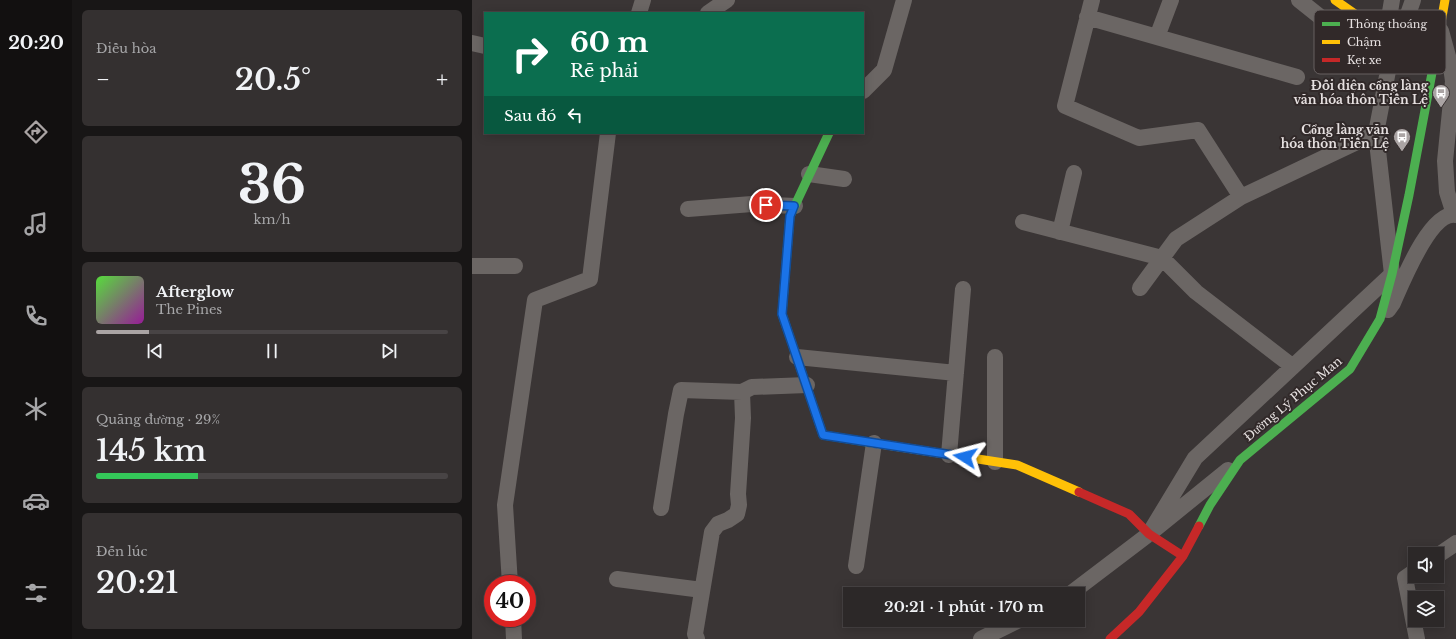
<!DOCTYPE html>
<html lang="vi">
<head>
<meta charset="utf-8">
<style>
  :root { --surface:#2c2828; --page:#343030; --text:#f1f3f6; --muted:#a6a6a8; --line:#484445; --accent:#aaa4a4 }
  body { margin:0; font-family:"Libre Baskerville",serif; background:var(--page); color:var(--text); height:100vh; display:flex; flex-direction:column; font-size:15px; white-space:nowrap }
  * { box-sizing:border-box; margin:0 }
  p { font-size:13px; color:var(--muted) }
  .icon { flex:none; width:22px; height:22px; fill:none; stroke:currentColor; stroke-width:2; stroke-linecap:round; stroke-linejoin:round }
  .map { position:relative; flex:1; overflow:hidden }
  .sheet { display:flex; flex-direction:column; gap:10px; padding:10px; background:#181616; width:400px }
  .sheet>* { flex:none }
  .top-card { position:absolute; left:12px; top:12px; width:380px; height:122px; border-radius:0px; box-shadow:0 2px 10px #0003,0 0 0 1px var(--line); background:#0b6e4f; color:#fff; overflow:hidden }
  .buttons { position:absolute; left:936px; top:547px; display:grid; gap:8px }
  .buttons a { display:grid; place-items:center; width:36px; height:36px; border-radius:0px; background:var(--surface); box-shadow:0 2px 10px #0003,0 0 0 1px var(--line); font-size:20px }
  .speed { position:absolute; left:12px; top:575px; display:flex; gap:8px; font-size:20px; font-weight:700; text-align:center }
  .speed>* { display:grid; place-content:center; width:52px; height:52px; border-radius:50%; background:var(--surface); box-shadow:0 2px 10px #0003,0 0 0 1px var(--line); line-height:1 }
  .speed .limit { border:6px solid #d22; background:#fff; color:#111 }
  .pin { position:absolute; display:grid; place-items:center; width:34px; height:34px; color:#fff; margin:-17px; border:2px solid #fff; border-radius:50%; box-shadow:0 1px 4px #0007 }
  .me { position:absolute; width:44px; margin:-22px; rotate:279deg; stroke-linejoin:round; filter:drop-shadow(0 0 3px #0008) }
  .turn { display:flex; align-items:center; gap:14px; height:84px; padding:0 20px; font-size:18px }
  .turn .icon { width:52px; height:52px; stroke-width:2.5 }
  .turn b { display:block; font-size:28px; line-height:34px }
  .then { display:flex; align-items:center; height:38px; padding:0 20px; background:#0003; gap:8px; font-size:15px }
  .big { font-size:30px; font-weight:600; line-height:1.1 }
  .sheet .tile { flex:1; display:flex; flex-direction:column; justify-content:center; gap:6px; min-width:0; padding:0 14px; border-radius:6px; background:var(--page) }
  .sheet .dial { align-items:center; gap:0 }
  .dial b { font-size:52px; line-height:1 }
  .song { display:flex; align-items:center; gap:12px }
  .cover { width:48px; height:48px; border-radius:6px; background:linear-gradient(135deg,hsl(110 70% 55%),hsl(300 70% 35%)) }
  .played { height:4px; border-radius:2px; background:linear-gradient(90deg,var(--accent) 15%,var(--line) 15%) }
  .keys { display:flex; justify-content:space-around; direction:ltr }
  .heat { display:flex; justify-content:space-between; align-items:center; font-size:22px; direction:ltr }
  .charge { height:6px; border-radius:3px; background:linear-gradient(90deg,#34c759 29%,var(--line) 0) }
  .trip { position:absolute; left:371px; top:587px; width:242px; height:40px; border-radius:0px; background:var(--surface); box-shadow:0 2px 10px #0003,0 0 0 1px var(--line); font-weight:600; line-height:40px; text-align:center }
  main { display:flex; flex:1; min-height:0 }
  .tabs { display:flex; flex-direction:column; width:72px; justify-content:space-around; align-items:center; background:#121010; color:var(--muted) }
  .tabs .icon { width:28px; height:28px }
  .tabs .current { color:var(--accent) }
  .tabs b { font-size:18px; color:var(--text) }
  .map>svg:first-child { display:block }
</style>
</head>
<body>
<main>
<nav class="tabs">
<b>20:20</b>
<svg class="icon current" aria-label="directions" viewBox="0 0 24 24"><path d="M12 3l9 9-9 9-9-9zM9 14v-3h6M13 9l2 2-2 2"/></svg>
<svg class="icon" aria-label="music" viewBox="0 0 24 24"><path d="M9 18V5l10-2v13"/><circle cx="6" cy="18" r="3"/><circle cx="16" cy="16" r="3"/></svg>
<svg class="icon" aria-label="phone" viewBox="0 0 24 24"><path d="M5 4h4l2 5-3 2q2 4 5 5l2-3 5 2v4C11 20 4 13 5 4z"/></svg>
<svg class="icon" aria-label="climate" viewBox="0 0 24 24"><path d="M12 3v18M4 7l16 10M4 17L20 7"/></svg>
<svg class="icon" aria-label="car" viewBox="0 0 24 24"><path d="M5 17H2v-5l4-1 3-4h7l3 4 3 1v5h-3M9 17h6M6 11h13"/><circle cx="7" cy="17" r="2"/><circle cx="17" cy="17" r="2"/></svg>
<svg class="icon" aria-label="filters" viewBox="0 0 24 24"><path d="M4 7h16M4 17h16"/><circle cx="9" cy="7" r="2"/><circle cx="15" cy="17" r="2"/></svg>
</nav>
<section class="sheet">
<div class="tile"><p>Điều hòa</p>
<div class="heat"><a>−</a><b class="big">20.5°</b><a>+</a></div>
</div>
<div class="tile dial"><b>36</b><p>km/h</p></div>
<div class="tile">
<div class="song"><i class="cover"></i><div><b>Afterglow</b><p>The Pines</p></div></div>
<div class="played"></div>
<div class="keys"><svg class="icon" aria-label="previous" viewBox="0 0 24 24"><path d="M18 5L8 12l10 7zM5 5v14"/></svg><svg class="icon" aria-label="pause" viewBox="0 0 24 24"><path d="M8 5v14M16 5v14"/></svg><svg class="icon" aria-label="next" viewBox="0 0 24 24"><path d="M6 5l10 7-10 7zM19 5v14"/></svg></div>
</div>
<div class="tile"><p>Quãng đường · 29%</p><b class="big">145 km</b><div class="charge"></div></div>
<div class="tile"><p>Đến lúc</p><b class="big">20:21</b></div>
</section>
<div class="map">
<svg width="984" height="639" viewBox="0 0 984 639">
  <rect width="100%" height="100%" fill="#3a3535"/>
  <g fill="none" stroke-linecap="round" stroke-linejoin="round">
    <path stroke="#6b6664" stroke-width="16" d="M620,0l-27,106 74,32 59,-8 43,67
      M827,0l89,71
      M167,13l4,-13
      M236,13l19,-13
      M615,17l210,60
      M969,31l10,36 2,14 -8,80 2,31 7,22
      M914,36l6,-36
      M685,37l14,-37
      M0,43l13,3
      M391,91l21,-21 20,-70
      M337,174l35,5
      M216,209l64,-5 43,2
      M551,222l139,36 34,34 96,74
      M588,232l14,-59
      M0,266h43
      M668,288l36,-49 65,-42 135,-64
      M916,310l5,-7c9,-20 37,-92 63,-88
      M325,357l159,16
      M523,357v105
      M477,455l14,-166
      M189,508l15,-94 5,-24 61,2
      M677,534l46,-76 197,-184 -16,-141 12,-62 25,-71
      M965,556l19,-13
      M384,566l18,-123
      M943,571l-10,7 12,61
      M145,579l85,11
      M38,584l-5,-79 30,-205 55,-21 18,-146
      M598,594l79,-60 79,-64
      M41,618l1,21
      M225,639l-2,-5 17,-102 6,-8 10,-4 9,-6 2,-9 -1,-11 5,-76 -1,-26 10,-5 55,-2
      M509,639l38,-19"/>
    <path stroke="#4caf50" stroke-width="9" d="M357,133l-39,83 -8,98 41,121 44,7
      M727,526l11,-21 30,-45 110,-91 30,-50 12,-45 17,-79 26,-138"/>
    <path stroke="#ffc107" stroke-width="9" d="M863,0l63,44
      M963,57l10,-57
      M395,442l150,23 62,27"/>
    <path stroke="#c62828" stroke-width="9" d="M607,492l50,22 20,20 34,22
      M638,639l29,-27 44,-56 16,-30"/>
  </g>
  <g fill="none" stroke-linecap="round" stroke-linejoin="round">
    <defs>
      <path id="route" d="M294,205l28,1 -4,10 -8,98 41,121 142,22"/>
    </defs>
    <use href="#route" stroke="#114b97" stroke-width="10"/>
    <use href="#route" stroke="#1a73e8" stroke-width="7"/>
  </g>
  <defs>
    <symbol id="bus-pin" viewBox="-11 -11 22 30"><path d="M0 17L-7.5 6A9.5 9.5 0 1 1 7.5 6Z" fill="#aaa4a4" stroke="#312929"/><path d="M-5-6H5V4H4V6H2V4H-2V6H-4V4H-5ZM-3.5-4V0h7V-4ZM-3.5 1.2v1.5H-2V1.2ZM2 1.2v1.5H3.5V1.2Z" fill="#fff"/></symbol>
  </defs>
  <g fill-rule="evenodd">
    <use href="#bus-pin" x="959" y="83" width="20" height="27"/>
    <use href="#bus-pin" x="920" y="127" width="20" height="27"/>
  </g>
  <g text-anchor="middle" stroke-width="4" stroke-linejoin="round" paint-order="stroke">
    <g font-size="12" font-weight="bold" fill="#e6e0e0" stroke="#312929" text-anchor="end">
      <text x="956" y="90">Đối diện cổng làng<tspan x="956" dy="14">văn hóa thôn Tiền Lệ</tspan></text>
      <text x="917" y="134">Cổng làng văn<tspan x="917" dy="14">hóa thôn Tiền Lệ</tspan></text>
    </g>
    <g font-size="12" fill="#e6e0e0" stroke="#312929">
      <text transform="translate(821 399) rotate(-40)" y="4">Đường Lý Phục Man</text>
    </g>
  </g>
  <rect x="842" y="10" width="132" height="64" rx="6" fill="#312929" stroke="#676060" stroke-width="1"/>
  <rect x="850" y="22" width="18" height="4" fill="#4caf50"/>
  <rect x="850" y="40" width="18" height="4" fill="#ffc107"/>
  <rect x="850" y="58" width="18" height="4" fill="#c62828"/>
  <g font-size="11" fill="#e6e0e0">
    <text x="875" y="28">Thông thoáng</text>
    <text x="875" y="46">Chậm</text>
    <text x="875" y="64">Kẹt xe</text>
  </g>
</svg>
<div class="buttons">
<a><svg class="icon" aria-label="sound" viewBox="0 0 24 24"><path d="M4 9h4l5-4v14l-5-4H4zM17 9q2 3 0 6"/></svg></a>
<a><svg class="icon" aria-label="layers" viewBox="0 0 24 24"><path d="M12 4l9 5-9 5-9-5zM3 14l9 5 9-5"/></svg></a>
</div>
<div class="speed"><div class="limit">40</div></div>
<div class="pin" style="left:294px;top:205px;background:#d93025"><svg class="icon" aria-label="arrive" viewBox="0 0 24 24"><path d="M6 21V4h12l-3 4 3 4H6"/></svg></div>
<svg class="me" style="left:493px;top:457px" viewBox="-20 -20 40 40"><path d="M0-17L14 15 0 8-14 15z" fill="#1a73e8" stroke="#fff" stroke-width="4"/></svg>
<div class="trip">20:21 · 1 phút · 170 m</div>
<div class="top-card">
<div class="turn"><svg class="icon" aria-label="right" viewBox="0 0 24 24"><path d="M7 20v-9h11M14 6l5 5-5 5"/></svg><div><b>60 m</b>Rẽ phải</div></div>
<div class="then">Sau đó<svg class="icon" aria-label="left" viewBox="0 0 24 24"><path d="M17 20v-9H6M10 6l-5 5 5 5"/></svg></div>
</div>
</div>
</main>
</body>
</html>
